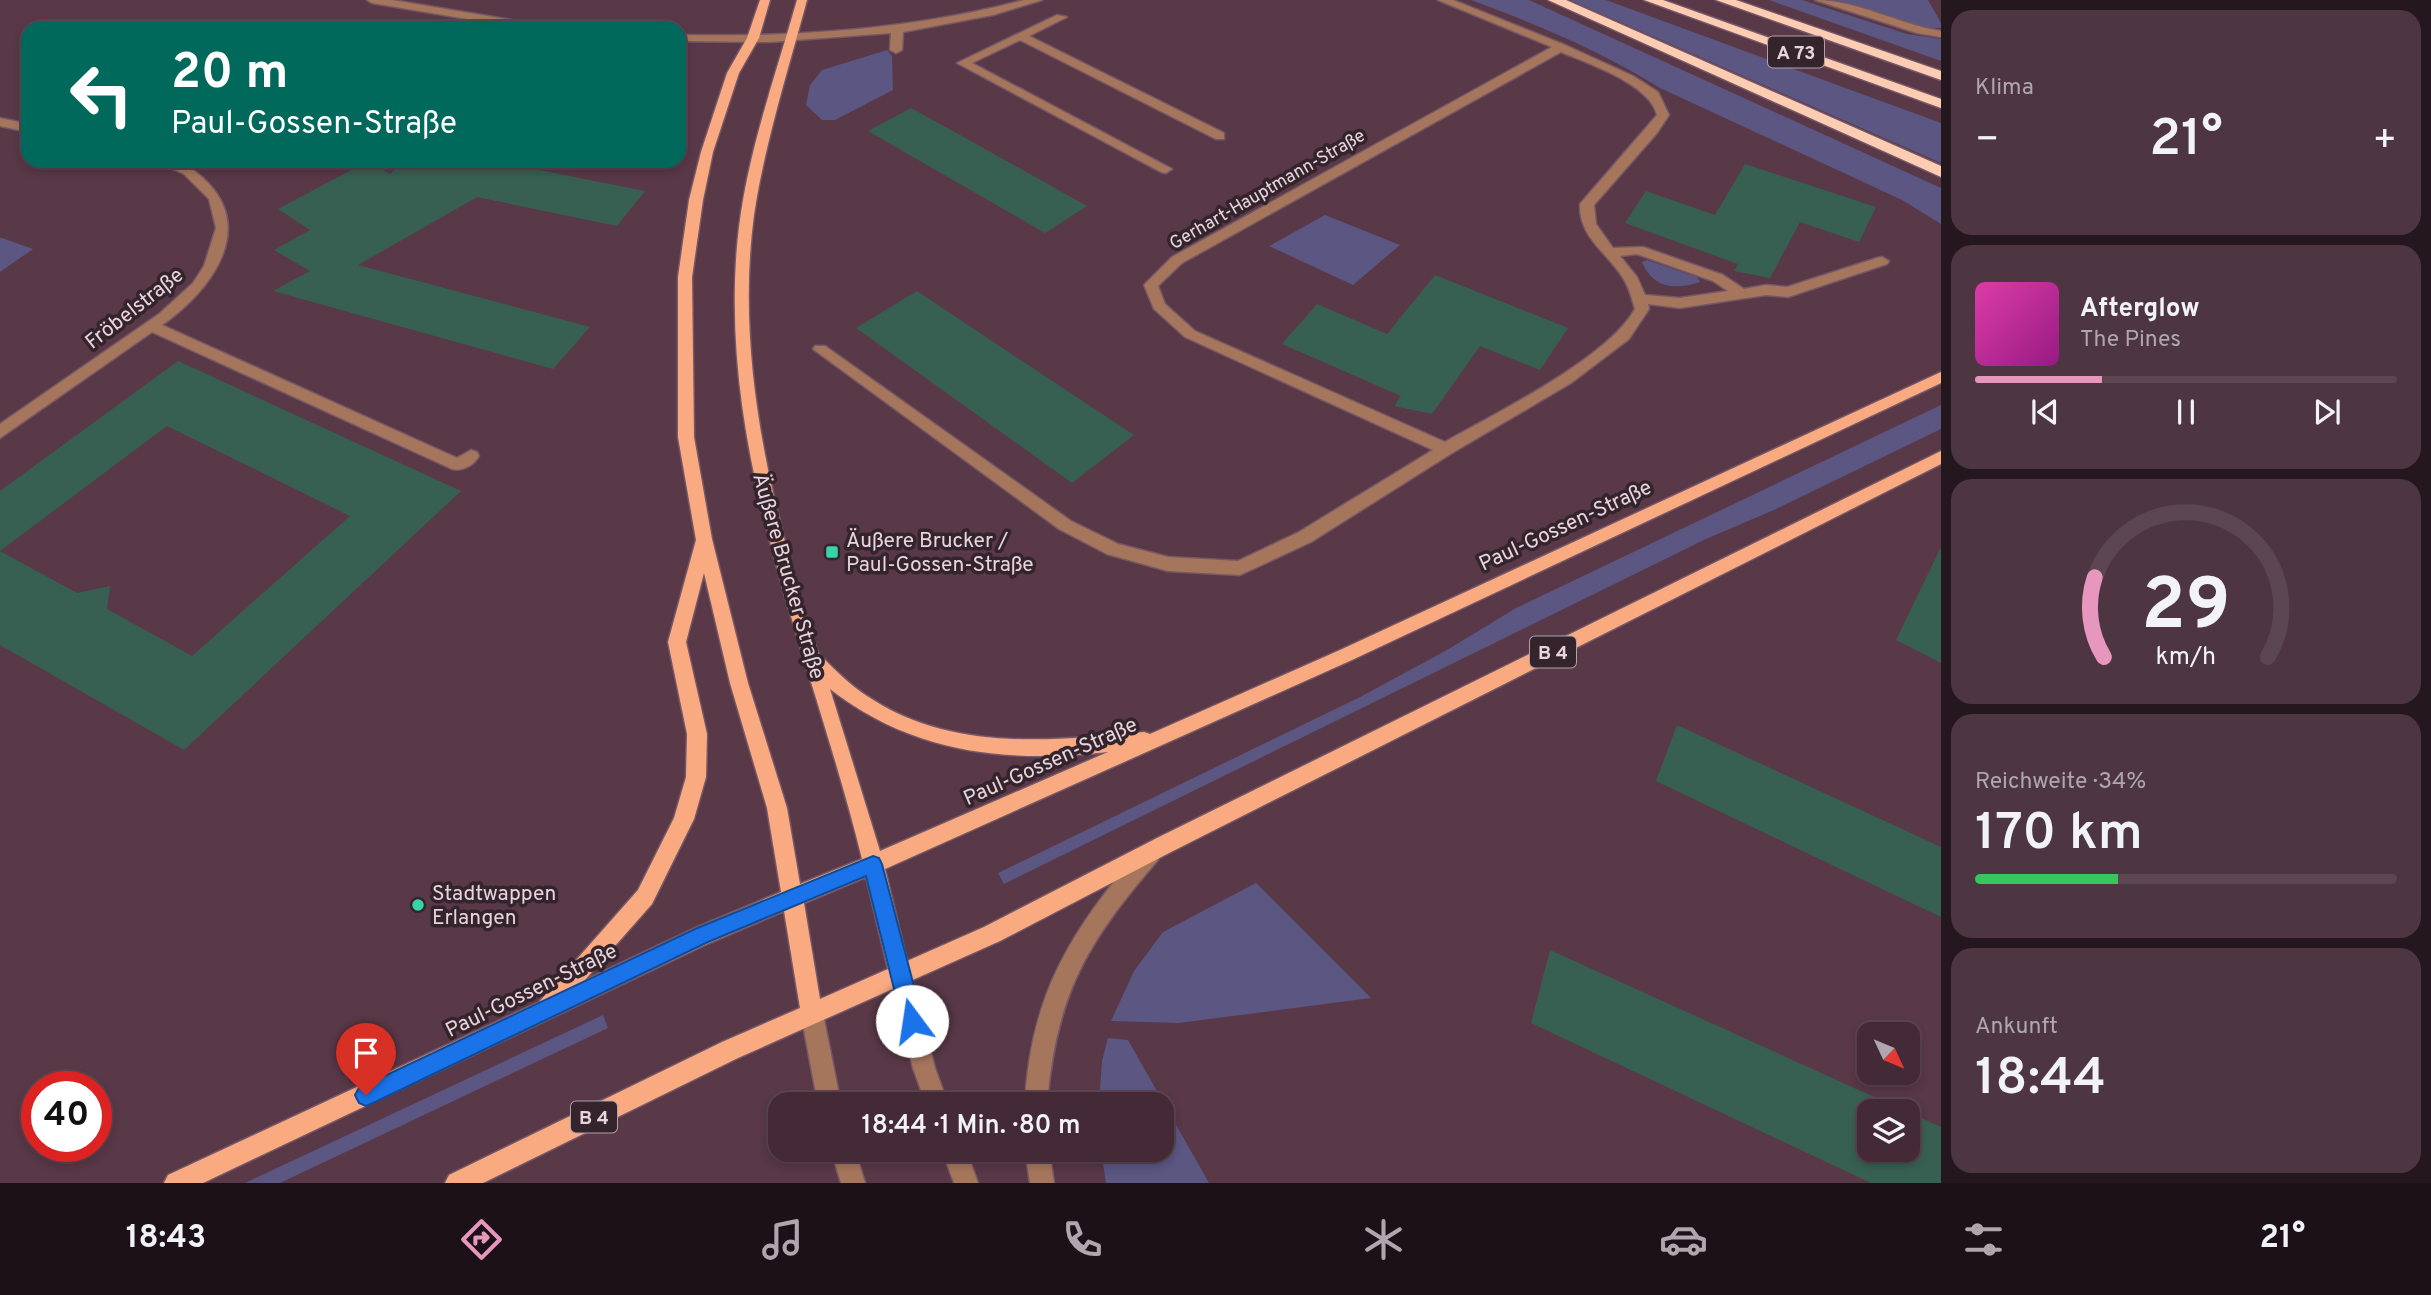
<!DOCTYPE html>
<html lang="de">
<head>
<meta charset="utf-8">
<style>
  :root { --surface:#432a36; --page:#4d3642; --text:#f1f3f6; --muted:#afa7ad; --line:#5b4651; --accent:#e797bd }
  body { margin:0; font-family:Overpass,sans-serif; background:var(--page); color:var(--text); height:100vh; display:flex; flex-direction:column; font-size:26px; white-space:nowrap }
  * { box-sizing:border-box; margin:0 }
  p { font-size:23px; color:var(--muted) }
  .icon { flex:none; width:38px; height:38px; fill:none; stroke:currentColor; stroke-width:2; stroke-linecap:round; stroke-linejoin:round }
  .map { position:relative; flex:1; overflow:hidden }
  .drawer { display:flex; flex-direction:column; gap:10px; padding:10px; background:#25171e; width:490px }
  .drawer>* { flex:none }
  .hud { position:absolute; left:21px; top:21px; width:665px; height:147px; border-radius:21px; box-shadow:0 4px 10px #0003,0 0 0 2px var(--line); background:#00695c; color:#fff; overflow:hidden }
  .needle { width:46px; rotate:134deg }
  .controls { position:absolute; left:1857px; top:1022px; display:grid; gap:14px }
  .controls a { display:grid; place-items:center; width:63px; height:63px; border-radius:14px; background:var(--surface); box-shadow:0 4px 10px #0003,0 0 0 2px var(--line); font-size:35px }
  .speed { position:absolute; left:21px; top:1071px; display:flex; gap:14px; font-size:35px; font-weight:700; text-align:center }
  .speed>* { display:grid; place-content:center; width:91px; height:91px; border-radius:50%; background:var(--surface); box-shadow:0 4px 10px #0003,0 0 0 2px var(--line); line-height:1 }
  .speed .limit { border:10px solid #d22; background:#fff; color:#111 }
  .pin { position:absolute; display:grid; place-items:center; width:60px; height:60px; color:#fff; margin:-72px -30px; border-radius:50% 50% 50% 0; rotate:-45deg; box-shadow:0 0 7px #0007 }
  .pin .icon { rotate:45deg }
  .me { position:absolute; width:77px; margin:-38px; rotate:346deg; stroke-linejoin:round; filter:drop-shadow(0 0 5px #0008) }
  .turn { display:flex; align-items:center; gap:24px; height:147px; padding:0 35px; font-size:32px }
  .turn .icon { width:91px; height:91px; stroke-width:2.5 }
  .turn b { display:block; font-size:49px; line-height:60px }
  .big { font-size:52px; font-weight:600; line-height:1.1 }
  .drawer .card { flex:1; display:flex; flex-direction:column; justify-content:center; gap:10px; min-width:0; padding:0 24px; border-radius:21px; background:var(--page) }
  .drawer .dial { align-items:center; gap:0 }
  .dial svg { height:182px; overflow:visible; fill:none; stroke:var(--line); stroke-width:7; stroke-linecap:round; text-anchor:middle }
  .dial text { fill:var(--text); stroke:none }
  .song { display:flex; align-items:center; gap:21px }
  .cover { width:84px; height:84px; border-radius:10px; background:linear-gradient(135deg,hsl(320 70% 55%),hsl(310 70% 35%)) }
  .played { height:7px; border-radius:4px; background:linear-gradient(90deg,var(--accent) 30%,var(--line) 30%) }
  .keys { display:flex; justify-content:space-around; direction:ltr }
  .heat { display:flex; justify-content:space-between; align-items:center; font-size:38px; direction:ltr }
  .charge { height:10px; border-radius:5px; background:linear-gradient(90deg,#34c759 34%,var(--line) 0) }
  .trip { position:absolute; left:768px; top:1092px; width:406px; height:70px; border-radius:21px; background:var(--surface); box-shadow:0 4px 10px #0003,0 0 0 2px var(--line); font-weight:600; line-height:70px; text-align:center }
  .menu { display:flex; height:112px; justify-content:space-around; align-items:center; background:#1b1116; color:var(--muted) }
  .menu .icon { width:49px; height:49px }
  .menu .selected { color:var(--accent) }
  .menu b { font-size:32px; color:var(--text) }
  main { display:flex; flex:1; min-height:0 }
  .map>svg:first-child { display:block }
</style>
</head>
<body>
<main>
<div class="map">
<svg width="1941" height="1183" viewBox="0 0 1941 1183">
  <rect width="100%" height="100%" fill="#593848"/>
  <path fill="#5b5682" d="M1471,0h58l412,188v36l-39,-24 -242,-112c-61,-38 -122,-63 -189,-88z
    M1570,0h36l335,123v40z
    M1769,0h33l105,34 34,5v22z
    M1826,0h102l13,23v5l-27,-1z
    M887,50l5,6 1,34 -58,30h-13l-16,-15 4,-20 12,-15z
    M1325,215l75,30 -47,40 -84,-39z
    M0,238h2l31,11 -33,23z
    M1647,260l50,17 3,5c-24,8 -47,7 -58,-20z
    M1941,405v24l-167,81 -68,29 -702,345 -6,-11 364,-177 85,-46 69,-42z
    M1256,883l115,115 -192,25 -68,-2 23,-50 29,-39z
    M603,1015l5,13 -328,155h-35z
    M1108,1038l20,2 81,143h-103l-5,-33h61v-46h-63l3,-43z"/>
  <path fill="#386052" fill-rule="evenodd" d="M911,108l49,27 127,71 -42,27 -177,-102z
    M368,161l22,13 13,-13h91l151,30 -28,35 -140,-29 -119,68 232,62 -37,42 -280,-78 37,-20 -36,-21 36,-20 -32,-21z
    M1745,164l131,43 -17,35 -59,-20 -30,56 -36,-7 4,-7 -113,-41 21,-32 69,24z
    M1435,275l133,53 -28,42 -60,-24 -48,68 -38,-8 7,-10 -119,-52 35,-40 70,30z
    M917,291l99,66 118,78 -62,48 -216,-155z
    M178,361l283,130 -277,259 -184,-105v-154zM167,426l183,90 -158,140 -85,-47 3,-23 -33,7 -77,-42z
    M1941,547v116l-45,-23z
    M1677,725l264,122v70l-285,-136z
    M1550,950l355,161h-36v39h39v-38l33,15v56h-70l-340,-160z"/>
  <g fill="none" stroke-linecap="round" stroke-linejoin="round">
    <defs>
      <path id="minor" d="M367,0h25l149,25 6,3h-26l-149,-25z
        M1024,0h18l-49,15 -90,17 -1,18 -6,3 -6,-3 1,-17 -121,9 -91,-1v-6c117,2 232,-5 345,-35z
        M1438,0h15l112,45 68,31 25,16 11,23 -12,18 -63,72 2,19 17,24 30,-1 80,28 21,14 22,-4 21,2 90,-29 5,-1 7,4 -2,3 -99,33 -22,-2 -86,13 -32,-4 1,5 -20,30 -58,44 -119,70 -141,89 -71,33 -72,-4 -61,-17 -48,-25 -246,-180 2,-3h10l246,175 47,23 50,13 70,4 61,-29 134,-82 -248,-113 -31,-28 -10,-24 28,-28 380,-210zM1561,52c28,12 89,32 96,63l-77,89c-1,34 27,48 43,74 6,9 9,21 12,31 -27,49 -139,104 -190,133l-250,-111 -30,-27 -7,-18 24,-23zM1637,254l76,27 15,10 -48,7 -35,-3 -8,-18 -17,-21z
        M1815,0c42,0 83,24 126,31v6l-24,-4z
        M1057,15l10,2 -38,19 195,97v6h-8l-196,-99 -48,23 200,106 -6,4 -5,-1 -204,-109z
        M0,118l28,6v8l-28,-6z
        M156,161c23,0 36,5 52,22 48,50 -1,111 -46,142l295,133 14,-8 6,2 2,4c-5,9 -17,16 -27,13l-300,-137 -152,106v-14l159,-110 34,-31 11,-17 12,-38 -7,-29 -25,-25z
        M1151,844l7,2 3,7 -3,7c-71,82 -102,134 -111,244h-22c5,-110 48,-177 119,-258z
        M900,964l8,3 3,8 24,93 13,36h-22l-13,-36 -24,-93 3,-8z
        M812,1003l8,3 3,8 18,90h-23l-17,-90 3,-8z
        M831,1150h24l10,33h-24z
        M942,1150h24l12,33h-24z
        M1025,1150h24l5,33h-24z"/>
      <path id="major" d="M760,0h10l-11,38 -20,35 -26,79 -10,48 -11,77 2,160 18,102 36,144 39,125 13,76 62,-25c-50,-204 -143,-398 -125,-613 7,-84 37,-165 60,-246h10c-19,71 -42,142 -53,215 -15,112 4,226 33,334 5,17 25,98 33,106 14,14 30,30 47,41 83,56 183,45 277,36l6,2 190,-84 601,-278v11l-589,277 -467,209 22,92 77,-34 173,-89 784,-387v13l-770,388 -171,89 -262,117 -255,125h-38l4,-8 273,-133 78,-34 -16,-97 -75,32 -506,240h-39l4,-8 371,-173 99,-112 36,-72 12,-41 1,-43 -19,-92 28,-102 -18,-103v-160l11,-77 12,-48 26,-79 20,-35zM704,573l26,110 37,125 14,84 -88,37 -108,51 67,-76 42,-85 12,-42 1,-43 -21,-92zM830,689c84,65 176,74 278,63l-228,99zM866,877l22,92 -68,30 -16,-96z"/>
      <path id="highway" d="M1548,0h18l375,166v11z
        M1644,0h19l278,99v9z
        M1716,0h20l205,71v9z"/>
    </defs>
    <use href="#minor" stroke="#765766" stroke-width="3"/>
    <use href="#major" stroke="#765766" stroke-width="3"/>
    <use href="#highway" stroke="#765766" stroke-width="3"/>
    <use href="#minor" fill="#a6765c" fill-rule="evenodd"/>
    <use href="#major" fill="#f9aa81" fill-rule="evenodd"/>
    <use href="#highway" fill="#fcccb3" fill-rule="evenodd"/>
  </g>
  <path fill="#1a73e8" stroke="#114b97" stroke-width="2" d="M873,856l6,2 3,6 41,157 -3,7 -8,3 -7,-3 -3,-7 -36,-145 -158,66 -335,161 -7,3 -7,-3 -4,-8 4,-7 336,-159z"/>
  <g fill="#36d4a7" stroke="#34252c" stroke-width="2.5">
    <rect x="825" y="545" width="14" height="14" rx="3.5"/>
    <circle cx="418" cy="905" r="7"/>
  </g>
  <g text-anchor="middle" stroke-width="7" stroke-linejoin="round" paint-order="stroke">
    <g font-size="18" fill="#e9d4dd" stroke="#34252c">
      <text transform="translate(1267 189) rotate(-30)" y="6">Gerhart-Hauptmann-Straße</text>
    </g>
    <g fill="#34252c" stroke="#b3a0a8" stroke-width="2">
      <rect x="1768" y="36.5" width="56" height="31" rx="5"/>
      <rect x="1530" y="636.5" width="46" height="31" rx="5"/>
      <rect x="571" y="1101.5" width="46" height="31" rx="5"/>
    </g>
    <g font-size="19" font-weight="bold" fill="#e9d4dd">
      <text x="1796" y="59">A 73</text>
      <text x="1553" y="659">B 4</text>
      <text x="594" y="1124">B 4</text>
    </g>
    <g font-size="21" fill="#e9d4dd" stroke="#34252c">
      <text transform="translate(134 308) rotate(-38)" y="7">Fröbelstraße</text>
      <text transform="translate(1565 525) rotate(-25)" y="7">Paul-Gossen-Straße</text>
      <text transform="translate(789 576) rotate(74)" y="7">Äußere Brucker Straße</text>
      <text transform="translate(1050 761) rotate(-24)" y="7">Paul-Gossen-Straße</text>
      <text transform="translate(531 990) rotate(-26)" y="7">Paul-Gossen-Straße</text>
    </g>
    <g font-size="21" fill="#e9d4dd" stroke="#34252c" text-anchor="start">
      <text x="846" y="547">Äußere Brucker /<tspan x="846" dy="24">Paul-Gossen-Straße</tspan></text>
      <text x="432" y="900">Stadtwappen<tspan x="432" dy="24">Erlangen</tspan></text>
    </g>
  </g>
</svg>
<div class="controls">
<a><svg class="needle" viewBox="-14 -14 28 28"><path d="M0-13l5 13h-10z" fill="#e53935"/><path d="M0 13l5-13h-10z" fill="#afa7ad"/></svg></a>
<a><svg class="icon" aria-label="layers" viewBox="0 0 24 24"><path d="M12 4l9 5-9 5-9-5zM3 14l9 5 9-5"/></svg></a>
</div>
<div class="speed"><div class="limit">40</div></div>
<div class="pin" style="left:366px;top:1095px;background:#d93025"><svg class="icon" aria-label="arrive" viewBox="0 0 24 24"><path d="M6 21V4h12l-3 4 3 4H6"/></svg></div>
<svg class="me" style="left:912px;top:1021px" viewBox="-20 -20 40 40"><circle r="19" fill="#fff"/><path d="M0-13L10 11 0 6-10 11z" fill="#1a73e8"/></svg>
<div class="trip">18:44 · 1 Min. · 80 m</div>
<div class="hud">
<div class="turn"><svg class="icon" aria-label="left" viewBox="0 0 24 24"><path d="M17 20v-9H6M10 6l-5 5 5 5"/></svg><div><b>20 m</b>Paul-Gossen-Straße</div></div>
</div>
</div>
<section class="drawer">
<div class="card"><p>Klima</p>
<div class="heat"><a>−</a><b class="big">21°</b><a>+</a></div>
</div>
<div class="card">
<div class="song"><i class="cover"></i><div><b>Afterglow</b><p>The Pines</p></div></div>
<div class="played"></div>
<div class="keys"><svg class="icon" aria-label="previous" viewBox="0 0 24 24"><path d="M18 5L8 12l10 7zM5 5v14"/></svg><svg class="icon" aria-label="pause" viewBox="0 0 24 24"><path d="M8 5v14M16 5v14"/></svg><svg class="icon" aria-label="next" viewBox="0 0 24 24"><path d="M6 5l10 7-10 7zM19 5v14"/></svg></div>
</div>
<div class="card dial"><svg viewBox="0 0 100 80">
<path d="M14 69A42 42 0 1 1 86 69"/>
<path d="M14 69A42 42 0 0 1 10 34" stroke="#e797bd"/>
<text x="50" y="56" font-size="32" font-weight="700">29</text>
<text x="50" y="72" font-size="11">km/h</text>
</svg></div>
<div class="card"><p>Reichweite · 34%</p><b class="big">170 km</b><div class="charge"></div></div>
<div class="card"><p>Ankunft</p><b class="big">18:44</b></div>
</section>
</main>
<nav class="menu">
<b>18:43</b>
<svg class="icon selected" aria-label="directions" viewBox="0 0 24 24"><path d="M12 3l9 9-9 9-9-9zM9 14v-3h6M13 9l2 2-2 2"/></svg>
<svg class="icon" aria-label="music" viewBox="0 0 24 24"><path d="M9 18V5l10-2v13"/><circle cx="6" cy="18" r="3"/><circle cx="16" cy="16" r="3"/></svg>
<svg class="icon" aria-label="phone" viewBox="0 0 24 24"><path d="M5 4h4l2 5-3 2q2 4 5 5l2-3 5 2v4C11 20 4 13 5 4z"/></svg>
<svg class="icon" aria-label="climate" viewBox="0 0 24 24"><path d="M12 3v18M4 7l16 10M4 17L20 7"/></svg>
<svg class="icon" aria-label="car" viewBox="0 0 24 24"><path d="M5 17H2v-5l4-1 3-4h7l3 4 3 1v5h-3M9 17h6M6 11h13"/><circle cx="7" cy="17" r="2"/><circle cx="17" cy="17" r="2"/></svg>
<svg class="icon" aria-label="filters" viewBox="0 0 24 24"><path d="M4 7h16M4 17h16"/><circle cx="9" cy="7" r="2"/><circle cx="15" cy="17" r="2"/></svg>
<b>21°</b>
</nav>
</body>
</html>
